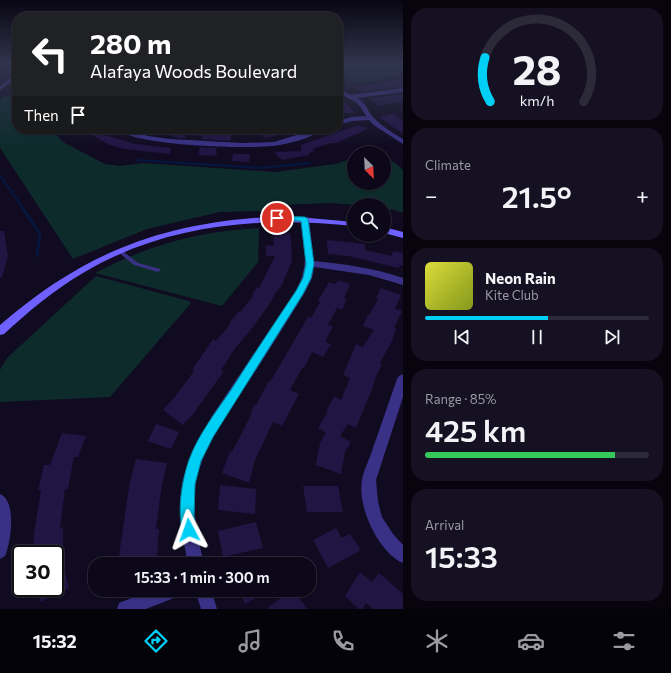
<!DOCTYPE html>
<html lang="en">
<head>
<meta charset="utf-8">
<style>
  :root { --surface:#0c0819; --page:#151122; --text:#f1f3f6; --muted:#9a9aa2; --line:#2c2938; --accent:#00cff5 }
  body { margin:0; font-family:Commissioner,sans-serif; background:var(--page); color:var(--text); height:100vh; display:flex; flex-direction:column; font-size:15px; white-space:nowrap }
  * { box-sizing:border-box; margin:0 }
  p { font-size:13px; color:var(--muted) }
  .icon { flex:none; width:22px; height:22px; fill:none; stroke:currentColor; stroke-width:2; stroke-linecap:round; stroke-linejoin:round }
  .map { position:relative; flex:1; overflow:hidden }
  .side { display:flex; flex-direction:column; gap:8px; padding:8px; background:#07040e; width:268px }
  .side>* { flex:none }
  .hud { position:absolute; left:12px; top:12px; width:331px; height:122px; border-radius:16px; box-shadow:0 1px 3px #0004,0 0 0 1px var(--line); background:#202124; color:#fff; overflow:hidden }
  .needle { width:26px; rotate:156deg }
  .buttons { position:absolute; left:347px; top:146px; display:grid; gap:8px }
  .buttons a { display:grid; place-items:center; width:44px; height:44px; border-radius:50%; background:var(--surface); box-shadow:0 1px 3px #0004,0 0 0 1px var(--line); font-size:20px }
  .speed { position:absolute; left:12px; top:545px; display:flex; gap:8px; font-size:20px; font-weight:700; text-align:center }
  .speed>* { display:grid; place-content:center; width:52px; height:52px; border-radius:50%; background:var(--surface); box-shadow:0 1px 3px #0004,0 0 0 1px var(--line); line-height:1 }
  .speed .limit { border:2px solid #111; border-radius:6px; background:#fff; color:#111 }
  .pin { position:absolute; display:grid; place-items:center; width:34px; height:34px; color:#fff; margin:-17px; border:2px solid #fff; border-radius:50%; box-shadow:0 1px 4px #0007 }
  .me { position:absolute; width:44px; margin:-22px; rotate:356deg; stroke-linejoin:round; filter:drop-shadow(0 0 3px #0008) }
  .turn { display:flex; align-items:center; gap:14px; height:84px; padding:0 12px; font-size:18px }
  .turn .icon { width:52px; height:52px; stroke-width:2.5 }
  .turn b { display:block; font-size:28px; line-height:34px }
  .then { display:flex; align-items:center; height:38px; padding:0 12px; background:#0003; gap:8px; font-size:15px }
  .big { font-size:30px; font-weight:600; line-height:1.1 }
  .side .widget { flex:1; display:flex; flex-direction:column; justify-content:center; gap:6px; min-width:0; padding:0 14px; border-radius:16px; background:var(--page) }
  .side .dial { align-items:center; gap:0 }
  .dial svg { height:104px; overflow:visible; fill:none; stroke:var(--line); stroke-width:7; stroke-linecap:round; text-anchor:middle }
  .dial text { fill:var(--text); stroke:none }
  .song { display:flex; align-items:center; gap:12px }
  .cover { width:48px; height:48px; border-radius:6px; background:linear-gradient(135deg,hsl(60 70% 55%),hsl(70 70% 35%)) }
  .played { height:4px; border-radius:2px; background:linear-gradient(90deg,var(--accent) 55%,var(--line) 55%) }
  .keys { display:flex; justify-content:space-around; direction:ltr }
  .heat { display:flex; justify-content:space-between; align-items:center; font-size:22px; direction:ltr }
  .charge { height:6px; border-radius:3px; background:linear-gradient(90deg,#34c759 85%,var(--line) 0) }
  .trip { position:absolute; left:88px; top:557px; width:228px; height:40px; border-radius:16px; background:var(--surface); box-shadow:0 1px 3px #0004,0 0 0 1px var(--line); font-weight:600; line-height:40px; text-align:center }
  .tab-bar { display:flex; height:64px; justify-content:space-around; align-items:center; background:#05030a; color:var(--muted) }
  .tab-bar .icon { width:28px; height:28px }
  .tab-bar .active { color:var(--accent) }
  .tab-bar b { font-size:18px; color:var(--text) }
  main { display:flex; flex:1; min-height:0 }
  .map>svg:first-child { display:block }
</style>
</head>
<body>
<main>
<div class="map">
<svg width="403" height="609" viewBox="0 0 403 609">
  <rect width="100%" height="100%" fill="#100b21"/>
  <path fill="#0d2b2b" d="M338,63h65v9c-21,10 -42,13 -65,7z
    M4,96l13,3v30h34l12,13 42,22 15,2 23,-3 132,9 60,-8 19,-6v25h30v-26l11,6 8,7v43l-8,-3 -11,-2v-3h-30l-22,-2 -51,2 -13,6 -48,1 -73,17 -74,30 -73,-111v-48z
    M259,228l-1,34 -36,44 -127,-33c57,-29 100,-41 164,-45z
    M96,276l93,25 2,2 -81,94 -110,5v-32l7,-12z"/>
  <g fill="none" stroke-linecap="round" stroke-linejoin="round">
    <path stroke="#041740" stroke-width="2" d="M136,160l124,8 50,-5
      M0,175l20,29"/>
    <path stroke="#041740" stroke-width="2.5" d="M19,203l21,31 -3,22"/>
  </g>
  <path fill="#211544" d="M403,79v8l-41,5 -9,-5z
    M403,94v7l-25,5 -8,-8z
    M338,96l7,6 10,11h-11l-6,-7z
    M394,113l9,9v12l-24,-17 6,-1z
    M358,125l10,4 -32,14h-5l-19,6 3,2 -6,2v2l-27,5 -8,-8 27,-1v-6z
    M170,129h35l12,1 -1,2 16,1 -2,8 -28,-2v-3l-16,-1 -1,3h-6l-11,-3z
    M272,129h20v3l-27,6 -8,-6z
    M91,131l44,13 36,4 -1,6 -47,-5 -13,-4 -20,-11z
    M200,147l19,1 -3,1 1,7 -19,-1z
    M233,154h17l-1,8 -17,-1z
    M0,231h4l4,25 -6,22 -2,-1z
    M273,232l17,1 1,8 1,20 -12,28 -1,-1 -11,18 -18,25 -14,16 -15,23 3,1 -28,39h1l-14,15 -20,-15 11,-12 20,-27 -2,-1 21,-31 3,2 15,-18 -1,-1 9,-11 1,1 14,-17h-2l5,-8 2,1 16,-32h-9v-11l8,1z
    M327,240l38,4v6l27,6 1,-5 10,2v13l-3,-1 -1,3 -51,-12 -20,-2z
    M338,280l12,4 -6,14 3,1 -5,11 -5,-2 -9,17 5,1 -8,16 6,2 -8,13 -11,-5 -8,16h-2l-12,22 9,4 -17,32 -9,-4 -18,38 -6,23 -27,-10 8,-22 2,1 19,-37 -1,-1 5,-10 1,1 13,-24 1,1 38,-65 3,1 9,-16 -2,-1 11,-19 6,2z
    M381,288l20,7 -6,14 7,2 -8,17h2l-4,13 -12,22 2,1 -7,15 -2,8 -17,41 -8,-4 -8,12 11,6 -6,10 -4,22 -25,-9 4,-22 6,-10 -8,-5 9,-15 -1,-1 8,-16 7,4 9,-22 -7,-3 13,-31 7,3 11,-17 -11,-4 5,-11h1l9,-16 -2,-1z
    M156,424l23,8 -8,17 -23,-8z
    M62,433l24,3 -8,21h-4l-6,32h-3l-5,39 3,-1v28h-2l8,33 -29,14 -2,-14h17v-34h-22l1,-20 7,-44h-3l6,-25h6z
    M136,459l31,4 -6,27 -5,39h3l-2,27h-38l11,-75z
    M220,485l36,4 -1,25 -37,-4z
    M303,486h35l5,26h-36z
    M256,522l7,26 -40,9 -5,-26z
    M336,528l6,10 8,-4 11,16 -33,18 -15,-28z
    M360,572l12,10 7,-9 24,21v15h-30l-7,-6 -4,6h-3l-14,-13z
    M239,590h31l-25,14z
    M290,590h4l13,19h-40z"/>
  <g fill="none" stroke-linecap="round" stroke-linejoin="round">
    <path fill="#393185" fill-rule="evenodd" d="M120,249l18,14 22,6 1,1 -3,2 -24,-7 -16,-13v-2z"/>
    <path fill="#393185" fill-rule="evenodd" d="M15,74h2v3l-17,13v-4z
      M403,88v4l-46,6c10,5 10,14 18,21 8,8 18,14 28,20v5l-28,-18 -6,-6 -17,1 -14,4v-4l14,-4 14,-1c-7,-15 -14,-16 -28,-23v-4l13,6z
      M116,129h8l24,7 22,3 72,4 32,-1 42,-13h8c-10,8 -38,16 -52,17 -28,3 -136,0 -156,-17z
      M302,217h6l1,2 5,42c30,3 60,7 89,17v7l-34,-10 -55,-8 -2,11 -7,14c-20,33 -41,66 -62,98 -19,29 -40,58 -47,92 -5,27 2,56 8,82h-16l-6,-30 -2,-31 2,-20 8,-26 22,-41 84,-125c14,-27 8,-43 5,-72z
      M403,374v23l-27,83 2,22 4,15 11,17 10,11v18c-25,-11 -46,-57 -41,-83 2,-11 8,-22 11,-32 8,-23 16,-46 24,-69l2,-3z
      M0,494c17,7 11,48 5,62l-5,3z
      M152,590h29l-2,6 -33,13h-29l2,-6z
      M195,590h16l6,19h-16z"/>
    <path fill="#6e61ff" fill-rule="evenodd" d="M287,216l67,6v4c-93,-10 -189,-2 -271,47 -29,17 -54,38 -79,61l-4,1v-10c89,-77 171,-105 287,-109z
      M384,227l19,5v6l-19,-5z"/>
  </g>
  <linearGradient id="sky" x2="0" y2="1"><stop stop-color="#090612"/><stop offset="0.43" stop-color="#31344e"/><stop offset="1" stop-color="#31344e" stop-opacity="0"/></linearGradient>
  <rect width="403" height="148" fill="url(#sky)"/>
  <path fill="#00cff5" stroke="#00879f" d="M277,216l28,1 3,2 6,45 -3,14 -8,16 -90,143 -12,24 -6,23 -1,32 2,14 -2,5 -5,2 -5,-2c-8,-20 -2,-55 5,-75 9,-25 27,-48 42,-70 21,-33 43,-66 65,-99l7,-13 3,-14 -5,-43 -27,-1 -1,-2z"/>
</svg>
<div class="buttons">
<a><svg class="needle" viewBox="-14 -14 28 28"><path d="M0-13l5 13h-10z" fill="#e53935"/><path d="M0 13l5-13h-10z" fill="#9a9aa2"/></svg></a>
<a><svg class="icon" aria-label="search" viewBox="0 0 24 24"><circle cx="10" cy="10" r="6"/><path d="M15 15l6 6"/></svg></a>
</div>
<div class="speed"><div class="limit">30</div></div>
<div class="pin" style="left:277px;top:218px;background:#d93025"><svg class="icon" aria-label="arrive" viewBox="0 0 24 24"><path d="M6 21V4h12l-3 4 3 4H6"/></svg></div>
<svg class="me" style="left:189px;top:530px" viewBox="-20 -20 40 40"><path d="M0-17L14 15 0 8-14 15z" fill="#00cff5" stroke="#fff" stroke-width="4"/></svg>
<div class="trip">15:33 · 1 min · 300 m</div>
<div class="hud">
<div class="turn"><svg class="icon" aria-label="left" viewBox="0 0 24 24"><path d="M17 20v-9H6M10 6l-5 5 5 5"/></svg><div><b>280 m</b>Alafaya Woods Boulevard</div></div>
<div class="then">Then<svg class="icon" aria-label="arrive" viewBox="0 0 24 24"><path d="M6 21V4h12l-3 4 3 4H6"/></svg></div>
</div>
</div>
<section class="side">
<div class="widget dial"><svg viewBox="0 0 100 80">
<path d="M14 69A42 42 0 1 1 86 69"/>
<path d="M14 69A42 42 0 0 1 10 35" stroke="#00cff5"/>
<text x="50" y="56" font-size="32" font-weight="700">28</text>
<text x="50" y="72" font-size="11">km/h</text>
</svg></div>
<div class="widget"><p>Climate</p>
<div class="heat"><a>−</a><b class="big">21.5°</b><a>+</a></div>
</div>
<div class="widget">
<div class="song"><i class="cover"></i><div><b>Neon Rain</b><p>Kite Club</p></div></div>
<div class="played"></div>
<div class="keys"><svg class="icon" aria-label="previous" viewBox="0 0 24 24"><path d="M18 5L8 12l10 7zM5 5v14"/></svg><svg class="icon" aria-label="pause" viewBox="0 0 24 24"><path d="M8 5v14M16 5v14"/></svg><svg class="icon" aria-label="next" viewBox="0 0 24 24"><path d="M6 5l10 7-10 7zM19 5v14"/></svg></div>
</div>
<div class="widget"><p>Range · 85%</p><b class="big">425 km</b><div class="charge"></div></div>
<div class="widget"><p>Arrival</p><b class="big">15:33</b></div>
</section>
</main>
<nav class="tab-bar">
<b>15:32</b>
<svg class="icon active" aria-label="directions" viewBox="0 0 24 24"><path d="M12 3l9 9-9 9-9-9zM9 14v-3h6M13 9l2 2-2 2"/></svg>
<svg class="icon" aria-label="music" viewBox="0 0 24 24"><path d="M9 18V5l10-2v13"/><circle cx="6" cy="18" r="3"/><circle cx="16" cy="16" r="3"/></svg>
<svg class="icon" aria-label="phone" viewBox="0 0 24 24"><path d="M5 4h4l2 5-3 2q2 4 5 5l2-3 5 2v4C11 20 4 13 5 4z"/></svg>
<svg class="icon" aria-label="climate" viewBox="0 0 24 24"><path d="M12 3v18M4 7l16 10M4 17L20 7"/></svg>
<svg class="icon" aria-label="car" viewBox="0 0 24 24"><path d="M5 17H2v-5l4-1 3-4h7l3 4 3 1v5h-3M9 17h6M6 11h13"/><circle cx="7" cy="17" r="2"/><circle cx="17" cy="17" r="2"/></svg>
<svg class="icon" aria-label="filters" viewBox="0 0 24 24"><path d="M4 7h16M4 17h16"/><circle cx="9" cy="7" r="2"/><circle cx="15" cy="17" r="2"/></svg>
</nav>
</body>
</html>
